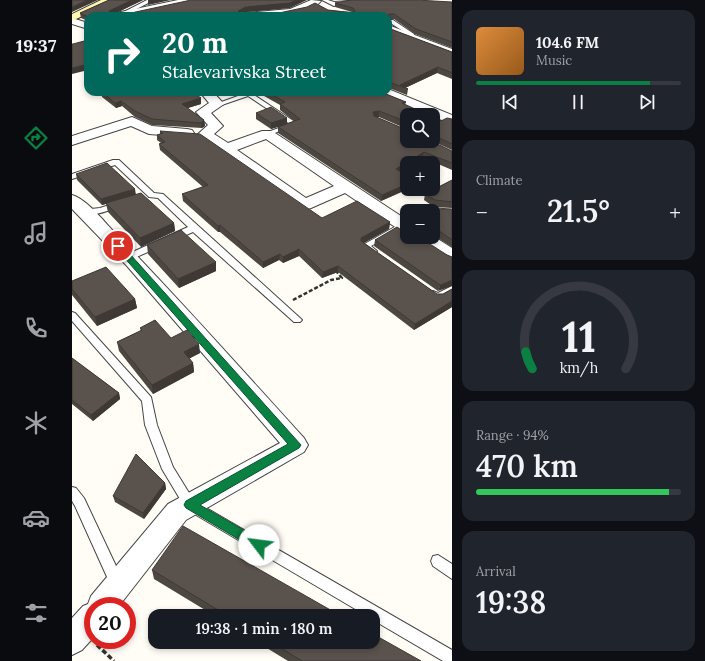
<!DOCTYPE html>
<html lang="en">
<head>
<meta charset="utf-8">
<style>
  :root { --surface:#171b24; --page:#20242c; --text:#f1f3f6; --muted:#9ea1a6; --line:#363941; --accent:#0b8043 }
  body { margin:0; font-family:Lora,serif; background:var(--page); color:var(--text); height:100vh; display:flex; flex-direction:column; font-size:15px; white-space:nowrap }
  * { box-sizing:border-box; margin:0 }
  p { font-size:13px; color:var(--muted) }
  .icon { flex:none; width:22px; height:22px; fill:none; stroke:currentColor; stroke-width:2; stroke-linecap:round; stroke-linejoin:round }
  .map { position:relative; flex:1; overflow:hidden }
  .drawer { display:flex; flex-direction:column; gap:10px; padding:10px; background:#0d0f14; width:253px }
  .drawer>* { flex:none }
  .guide { position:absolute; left:12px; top:12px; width:308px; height:84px; border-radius:12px; box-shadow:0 2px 6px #0003; background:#00695c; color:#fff; overflow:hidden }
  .fabs { position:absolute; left:328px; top:108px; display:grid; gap:8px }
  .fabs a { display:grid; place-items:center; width:40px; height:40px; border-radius:8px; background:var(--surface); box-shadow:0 2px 6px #0003; font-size:20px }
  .speed { position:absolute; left:12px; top:597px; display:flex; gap:8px; font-size:20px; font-weight:700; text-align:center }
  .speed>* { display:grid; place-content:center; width:52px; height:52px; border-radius:50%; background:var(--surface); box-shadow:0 2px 6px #0003; line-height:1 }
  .speed .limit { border:6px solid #d22; background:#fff; color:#111 }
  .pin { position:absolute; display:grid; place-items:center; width:34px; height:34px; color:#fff; margin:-17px; border:2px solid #fff; border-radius:50%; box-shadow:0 1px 4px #0007 }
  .me { position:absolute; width:44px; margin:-22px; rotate:300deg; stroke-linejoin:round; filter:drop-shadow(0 0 3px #0008) }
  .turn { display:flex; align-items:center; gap:14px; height:84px; padding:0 12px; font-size:18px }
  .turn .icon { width:52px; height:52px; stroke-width:2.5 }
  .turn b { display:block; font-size:28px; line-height:34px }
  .big { font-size:30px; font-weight:600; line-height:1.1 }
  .drawer .tile { flex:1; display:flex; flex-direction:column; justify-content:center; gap:6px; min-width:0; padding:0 14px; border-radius:12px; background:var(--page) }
  .drawer .dial { align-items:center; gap:0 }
  .dial svg { height:104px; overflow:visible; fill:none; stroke:var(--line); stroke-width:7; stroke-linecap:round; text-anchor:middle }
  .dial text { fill:var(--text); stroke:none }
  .song { display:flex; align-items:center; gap:12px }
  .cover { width:48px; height:48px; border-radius:6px; background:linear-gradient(135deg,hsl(30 70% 55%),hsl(30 70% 35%)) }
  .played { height:4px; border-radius:2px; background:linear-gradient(90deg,var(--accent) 85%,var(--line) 85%) }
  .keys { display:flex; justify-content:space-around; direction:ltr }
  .heat { display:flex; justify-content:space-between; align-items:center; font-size:22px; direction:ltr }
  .charge { height:6px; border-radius:3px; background:linear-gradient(90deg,#34c759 94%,var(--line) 0) }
  .trip { position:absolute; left:76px; top:609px; width:232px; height:40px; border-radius:12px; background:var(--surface); box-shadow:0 2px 6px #0003; font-weight:600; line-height:40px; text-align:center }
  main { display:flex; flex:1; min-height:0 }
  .tab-bar { display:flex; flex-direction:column; width:72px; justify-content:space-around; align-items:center; background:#090b0e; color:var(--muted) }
  .tab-bar .icon { width:28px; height:28px }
  .tab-bar .on { color:var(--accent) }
  .tab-bar b { font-size:18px; color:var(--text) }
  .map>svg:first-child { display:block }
</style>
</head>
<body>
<main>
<nav class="tab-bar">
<b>19:37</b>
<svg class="icon on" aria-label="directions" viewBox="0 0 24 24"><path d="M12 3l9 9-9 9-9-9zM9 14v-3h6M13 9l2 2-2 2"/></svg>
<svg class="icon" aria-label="music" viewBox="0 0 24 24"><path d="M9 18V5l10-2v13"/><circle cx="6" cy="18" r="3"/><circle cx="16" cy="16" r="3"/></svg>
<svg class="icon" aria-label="phone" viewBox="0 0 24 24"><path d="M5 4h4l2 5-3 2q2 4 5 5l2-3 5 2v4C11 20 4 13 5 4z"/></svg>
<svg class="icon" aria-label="climate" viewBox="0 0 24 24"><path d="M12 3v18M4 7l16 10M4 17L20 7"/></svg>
<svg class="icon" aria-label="car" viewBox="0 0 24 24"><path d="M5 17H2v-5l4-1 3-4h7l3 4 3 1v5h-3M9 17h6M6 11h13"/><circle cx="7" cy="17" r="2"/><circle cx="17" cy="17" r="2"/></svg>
<svg class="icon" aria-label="filters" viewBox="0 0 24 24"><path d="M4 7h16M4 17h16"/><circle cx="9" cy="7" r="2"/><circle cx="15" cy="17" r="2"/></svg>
</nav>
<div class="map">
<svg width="380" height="661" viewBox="0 0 380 661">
  <rect width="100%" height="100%" fill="#fffdf5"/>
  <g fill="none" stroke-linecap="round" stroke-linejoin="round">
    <defs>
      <path id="lane" d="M75,0h7l-29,15 -5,-1z
        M250,0h6l6,2 32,-2 -32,6z
        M317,20h4l21,14 -1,4h-4v-3l-20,-13z
        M177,92l2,1 47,31 -31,12 -4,-2 2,-1 25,-9 -42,-28 -32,11 -3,-2z
        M41,160h6l35,33 9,1 137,124 2,2 -2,2h-6l-101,-90 -61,27h-6l-1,-2 1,-2 62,-28 -30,-29 -9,-1 -34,-32 -43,14v-5z
        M47,202l4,2 -1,2c-9,3 -33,13 -41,6l1,-2 18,-2z
        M362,208l18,2v4l-19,-1v-2h-5z
        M335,220v6l-36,20 6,5 -1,2h-6l-9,-7z
        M380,286v7c-9,5 -16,11 -24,1l5,-3 5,2z
        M0,312l3,1 76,84 6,28 16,42 21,34 258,149v11h-9l-70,-41v-4h-6l-181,-107 -24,-40 -17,-44 -3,-24 -70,-80z
        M0,487l4,1 8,10 40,85 -2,5 -5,2 -5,-2 -37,-82 -3,-5z
        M366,555l14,9v15l-19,-13 -2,-5 2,-5z"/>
      <path id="street" d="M106,0h20l-5,3 -62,13h-20l5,-3z
        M239,0l10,1c-16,20 -59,15 -81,15l5,-3 45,-4z
        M0,18l16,5v6l-16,-5z
        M316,25l64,24v7l-64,-24z
        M316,89l64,26v9l-74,-29 -1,-3h11z
        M128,92h13l11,12 -13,9 12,13 -9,8 14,9 34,-12h10l135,89v12l-6,-1 -56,-38 -34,15 -6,2 -6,-2 -99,-71 -2,-3 10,-9 -12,-13 13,-9zM194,139l68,47 -28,12 -69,-48z
        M60,117l20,9 35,3 5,1 2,3 -2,3 -5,1 -38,-3 -18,-8 -59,19v-9z
        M0,195c15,4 34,29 45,40 64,66 125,135 187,203l4,7 -4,7 -118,68 -67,86h-26v32l-11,12 -10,5v-37l11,-12 5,-2 3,-8 77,-92 112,-61 -153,-177 -55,-57z
        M361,236l19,12v14l-6,-2 -29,-19 -3,-4z"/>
      <path id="secondary" d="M29,0h15l-44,21v-7z"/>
    </defs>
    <use href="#lane" stroke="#444" stroke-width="2"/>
    <use href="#street" stroke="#444" stroke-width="2"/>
    <use href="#secondary" stroke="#333" stroke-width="2"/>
    <path stroke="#333" stroke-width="2" stroke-dasharray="3 1.5" stroke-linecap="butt" d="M337,211l12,-6"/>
    <path stroke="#333" stroke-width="2.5" stroke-dasharray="4 2" stroke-linecap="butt" d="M221,300l38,-20 11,-2 -6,-7"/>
    <path stroke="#333" stroke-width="3.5" stroke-dasharray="5 2.5" stroke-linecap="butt" d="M25,645l17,16"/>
    <use href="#lane" fill="#fff" fill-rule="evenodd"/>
    <use href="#street" fill="#fff" fill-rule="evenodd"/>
    <use href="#secondary" fill="#fff6b0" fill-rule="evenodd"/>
  </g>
  <path fill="#4d4742" d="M37,0h34l-27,13 174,-5 -45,4 -2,1h36l49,-3 24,2 -17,-5v-4l117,-1v46l-37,-14 -21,-15h-6v9l64,24v27l-15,-6 -32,15 3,1 -1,6 -18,-7h-1v-72h-300v5l-7,-3 -1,-5z
    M29,92h91l9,12 -14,4 17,12 1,6 -3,2 -50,-3 -17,-8 -13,-11 -6,2 -14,-11z
    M185,92h124l25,10 -1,3 2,10v14l-28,-12h-2l75,34v19l-30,-13 -21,14 6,18h1l-27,12 -103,-68v-6l16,-6 -14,-11v-5z
    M184,113l31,5v6l-16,5 -15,-10z
    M361,117l8,4 11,-2v31l-20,-9h1z
    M88,131l162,87 68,4 -1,7 -25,14 73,51h6l9,-5v18l-38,23 -76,-58 -16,6 -23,-22 -16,7 -4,-3 -16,8 -43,-36h-2l-35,-31 -1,-7 21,-7 -43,-37 -1,-6 2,-1 -4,-3v-5l3,-1z
    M4,174l60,20 38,29 1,8 -34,16 -33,-35 -2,-8 -4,1 -25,-25z
    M380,180v28l-18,-1 -10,-7 1,-6z
    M380,209v38l-19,-12v-23z
    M328,229l7,8 45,20 -14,34 -64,-45 1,-6z
    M75,245l69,17v9l-37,17 -31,-34z
    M0,281l63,18 2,9 -40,18 -25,-31z
    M68,328l31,10 29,15 -11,5 4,5 1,9 -41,22 -34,-43 -2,-9 24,-11z
    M0,358l47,35 1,6 -27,22 -21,-17z
    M93,483l1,6 -22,30 -29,-17 -2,-6z
    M80,570l189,46h-126l-61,-37z
    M185,642h116l48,19h-133z"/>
  <path fill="#3f3936" d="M15,0h11l-26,12v-5z
    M60,0h11l-33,16 -1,-5z
    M76,0h23l-23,5z
    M224,0h11l-17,8 -45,4 -6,4 -1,-5 7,-4z
    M16,64v6l-16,4v-6z
    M366,67l-1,6 -32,15 -5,-3z
    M129,98v6l-19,6v-6z
    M49,101l1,5 -6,2 -1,-5z
    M307,111v6l-7,1 1,-6z
    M215,118v6l-16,5v-6z
    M132,120l1,6 -3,2 -1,-5z
    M352,152l-2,5 -8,6h-7v4l-12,8 1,-6z
    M335,184v5h1l-27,12 1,-6z
    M63,189l1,6 -34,10 -1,-6z
    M318,222l-1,7 -29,16 1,-7z
    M102,223l1,8 -34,16 -1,-9z
    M148,225v7h-2v-6z
    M227,249v7l-16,7v-6z
    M208,254l-1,6 -16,8v-6z
    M144,262v9l-37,17 -1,-9z
    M266,266v6l-16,6 1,-6z
    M380,280v6l-14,5 2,-6z
    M63,299l2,9 -40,18 -2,-9z
    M380,301v6l-38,23 1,-6z
    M127,344l1,9 -15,8 -1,-9z
    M121,363l1,9 -41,22 -1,-9z
    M47,393l1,6 -27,22 -2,-6z
    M93,483l1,6 -22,30 -1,-6z"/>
  <path fill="#5a524d" stroke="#3f3936" d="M0,0h15l-15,7z
    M37,0h23l-23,11 1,2h21l60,-13h105l-6,3 -45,4 -7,4 2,2h39l28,-6 8,-4 13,7 25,3 2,-2 -2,-3 -18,-5 16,-3h65l36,2v40l-36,-13 -22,-15h-5l-1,14 64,24v21l-14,-6 -38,18 8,4 -19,-7 -1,2v-68h-300v1l-8,-4z
    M16,40v24l-16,4v-24h1z
    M30,92h90l9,6 -19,6 22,16 -3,3 -49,-4 -17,-8 -14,-10 -6,2z
    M195,92h114l25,10 -4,1 26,12h-21v7l-28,-11 -6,1 1,4 33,14v11h24l21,10v12l-28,-11 -28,17 11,6v9l-25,11 -104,-68 22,-8 -20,-15 5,-2z
    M199,107l16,11 -16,5 -15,-10z
    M361,117l8,4 6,-3 5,1v25l-19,-9z
    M88,131l40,3 122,84 35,-17 33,21 -29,16v3l76,53h6l9,-5v12l-37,23 -77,-58 -15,6 -24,-23 -16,8 -3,-3 -17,8 -43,-37 -2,1 -36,-32 26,-9 -49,-41 6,-2 -8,-7 6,-2z
    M35,163l28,26 -34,10 -25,-25z
    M380,180v22l-17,-2 -10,-6z
    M69,193l33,30 -34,15 -34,-35z
    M367,209h13v31l-17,-12 -2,1v-17z
    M325,227l3,2 7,-2v10h12l28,18 5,2v23l-12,5 -65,-45z
    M109,230l35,32 -38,17 -31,-34z
    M34,267l29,32 -40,18 -23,-28v-8z
    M83,320l16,18 16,-8 12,14 -15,8 9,11 -41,22 -35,-43 25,-12 -2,-2z
    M0,358l47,35 -28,22 -19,-15z
    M64,454l29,29 -22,30 -30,-17z
    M111,526l158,90h-113l-76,-46z
    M301,634l48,27h-119l-31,-19h102z"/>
  <path fill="#0b8043" stroke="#07532c" d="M46,243l3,1 180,201 -2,3 -99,57 63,36 2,4 -2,4 -4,2 -4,-2 -69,-41 -2,-3 2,-4 102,-57 -173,-197 -1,-1z"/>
</svg>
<div class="fabs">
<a><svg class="icon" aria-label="search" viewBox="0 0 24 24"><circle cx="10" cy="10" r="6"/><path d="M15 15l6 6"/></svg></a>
<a>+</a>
<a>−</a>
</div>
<div class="speed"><div class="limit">20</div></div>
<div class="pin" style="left:46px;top:246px;background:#d93025"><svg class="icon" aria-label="arrive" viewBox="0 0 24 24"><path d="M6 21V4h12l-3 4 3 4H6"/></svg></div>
<svg class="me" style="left:187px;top:545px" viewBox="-20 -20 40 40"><circle r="19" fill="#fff"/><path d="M0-13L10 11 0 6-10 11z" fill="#0b8043"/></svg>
<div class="trip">19:38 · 1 min · 180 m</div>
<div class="guide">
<div class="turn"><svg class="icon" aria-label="right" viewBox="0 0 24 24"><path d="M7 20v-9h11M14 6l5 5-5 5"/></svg><div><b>20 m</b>Stalevarivska Street</div></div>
</div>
</div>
<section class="drawer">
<div class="tile">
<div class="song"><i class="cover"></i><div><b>104.6 FM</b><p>Music</p></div></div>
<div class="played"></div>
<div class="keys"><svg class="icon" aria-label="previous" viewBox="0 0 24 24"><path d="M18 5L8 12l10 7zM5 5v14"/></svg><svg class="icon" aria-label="pause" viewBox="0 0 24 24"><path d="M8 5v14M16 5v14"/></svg><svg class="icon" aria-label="next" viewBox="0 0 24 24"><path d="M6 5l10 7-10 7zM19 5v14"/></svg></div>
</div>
<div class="tile"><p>Climate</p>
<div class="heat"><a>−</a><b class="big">21.5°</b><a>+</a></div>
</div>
<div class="tile dial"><svg viewBox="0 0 100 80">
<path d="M14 69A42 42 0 1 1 86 69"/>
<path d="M14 69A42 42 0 0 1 9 56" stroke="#0b8043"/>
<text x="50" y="56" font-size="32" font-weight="700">11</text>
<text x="50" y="72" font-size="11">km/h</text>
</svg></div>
<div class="tile"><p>Range · 94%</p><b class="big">470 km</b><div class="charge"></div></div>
<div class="tile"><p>Arrival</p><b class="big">19:38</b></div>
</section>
</main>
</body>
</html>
